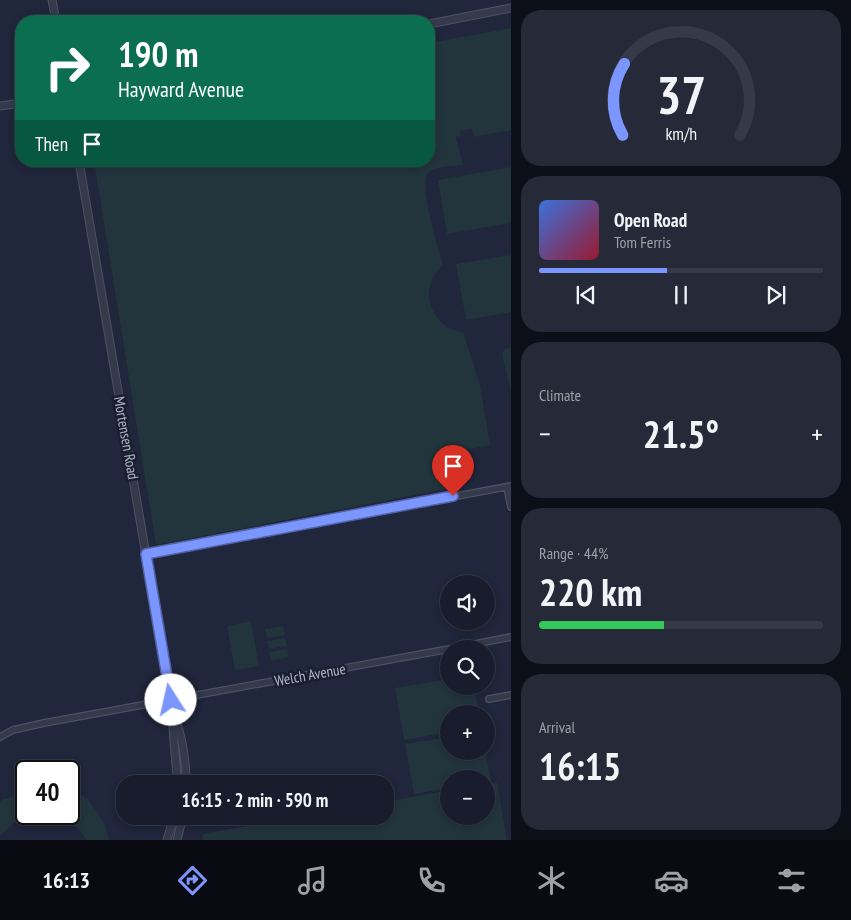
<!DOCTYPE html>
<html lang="en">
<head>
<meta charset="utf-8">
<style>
  :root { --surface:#181c2c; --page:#252938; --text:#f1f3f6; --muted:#9fa1a9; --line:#363a48; --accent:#7c96ff }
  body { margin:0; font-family:"PT Sans Narrow",sans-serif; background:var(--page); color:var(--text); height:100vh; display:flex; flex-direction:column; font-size:19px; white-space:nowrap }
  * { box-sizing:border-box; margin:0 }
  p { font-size:16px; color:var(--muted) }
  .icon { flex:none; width:28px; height:28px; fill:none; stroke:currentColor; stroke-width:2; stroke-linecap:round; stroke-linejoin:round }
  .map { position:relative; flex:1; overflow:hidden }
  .side { display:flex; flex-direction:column; gap:10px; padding:10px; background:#0d0f18; width:340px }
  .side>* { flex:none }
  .top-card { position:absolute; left:15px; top:15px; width:420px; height:152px; border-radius:20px; box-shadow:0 2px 8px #0003,0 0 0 1px var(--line); background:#0b6e4f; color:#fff; overflow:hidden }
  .fabs { position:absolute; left:440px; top:575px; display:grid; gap:10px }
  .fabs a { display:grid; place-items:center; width:55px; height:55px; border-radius:50%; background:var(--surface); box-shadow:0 2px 8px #0003,0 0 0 1px var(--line); font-size:25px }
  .speed { position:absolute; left:15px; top:760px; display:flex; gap:10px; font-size:25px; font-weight:700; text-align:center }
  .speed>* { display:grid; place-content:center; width:65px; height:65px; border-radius:50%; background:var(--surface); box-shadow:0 2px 8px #0003,0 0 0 1px var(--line); line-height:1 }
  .speed .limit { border:2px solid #111; border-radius:8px; background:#fff; color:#111 }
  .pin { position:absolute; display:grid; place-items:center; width:42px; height:42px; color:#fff; margin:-51px -21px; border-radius:50% 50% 50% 0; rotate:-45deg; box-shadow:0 0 5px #0007 }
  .pin .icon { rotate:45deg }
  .me { position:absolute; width:55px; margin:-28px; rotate:350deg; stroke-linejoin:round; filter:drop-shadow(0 0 4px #0008) }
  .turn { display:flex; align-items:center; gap:18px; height:105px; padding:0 20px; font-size:22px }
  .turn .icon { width:65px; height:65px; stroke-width:2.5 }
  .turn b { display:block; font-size:35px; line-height:42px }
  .then { display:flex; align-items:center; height:48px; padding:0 20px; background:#0003; gap:10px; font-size:19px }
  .big { font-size:38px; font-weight:700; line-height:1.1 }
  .side .tile { flex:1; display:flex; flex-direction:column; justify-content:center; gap:8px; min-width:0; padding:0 18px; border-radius:20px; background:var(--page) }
  .side .dial { align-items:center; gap:0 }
  .dial svg { height:130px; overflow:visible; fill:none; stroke:var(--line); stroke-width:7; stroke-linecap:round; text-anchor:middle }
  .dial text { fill:var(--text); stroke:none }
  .song { display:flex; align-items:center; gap:15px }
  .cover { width:60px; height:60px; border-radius:8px; background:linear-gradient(135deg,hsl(220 70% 55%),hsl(350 70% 35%)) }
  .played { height:5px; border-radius:2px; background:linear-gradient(90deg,var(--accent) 45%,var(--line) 45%) }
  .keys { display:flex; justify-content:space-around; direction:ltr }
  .heat { display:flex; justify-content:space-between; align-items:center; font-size:28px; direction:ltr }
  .charge { height:8px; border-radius:4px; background:linear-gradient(90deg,#34c759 44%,var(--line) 0) }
  .trip { position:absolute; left:116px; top:775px; width:278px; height:50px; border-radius:20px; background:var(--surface); box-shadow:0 2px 8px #0003,0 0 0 1px var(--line); font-weight:700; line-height:50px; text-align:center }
  .dock { display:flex; height:80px; justify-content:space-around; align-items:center; background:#0a0b12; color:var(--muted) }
  .dock .icon { width:35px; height:35px }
  .dock .selected { color:var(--accent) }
  .dock b { font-size:22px; color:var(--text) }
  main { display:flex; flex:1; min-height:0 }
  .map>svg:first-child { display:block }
</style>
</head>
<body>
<main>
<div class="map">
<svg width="511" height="840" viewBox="0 0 511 840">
  <rect width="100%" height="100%" fill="#20263b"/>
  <path fill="#22343c" d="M511,28v102l-38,7 -1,-8 -12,2 1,5 -5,1 7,28c-9,1 -26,1 -34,7 -12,9 10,78 14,93 -4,5 -9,9 -11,15 -10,23 7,50 31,52l17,53 10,60 -44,9 5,34 -295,57 -62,-384h335v-118z
    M511,167v56l-64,11 -9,-54z
    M511,255v57l-45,8 -10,-56z
    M511,347v44l-9,-37 3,-5z
    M251,621l8,45 -24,4 -8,-44z
    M283,626l2,9 -18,3 -2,-9z
    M285,638l2,8 -18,3 -2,-8z
    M287,649l2,8 -18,4 -2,-9z
    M449,679v7h25l5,28h-30v18l-45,8 -9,-52z
    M449,737v14h36l6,29 -5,1v-2h-37v9l-35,6 -9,-50z
    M497,782l10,58h-304l-1,-6 102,-18h81v-14l64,-12v26h37v-32z
    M69,792h5l14,7 17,25 4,16h-23c-6,-13 -17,-20 -29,-26h12z
    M26,794v20h5l-14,6 -17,16v-34l3,-3z"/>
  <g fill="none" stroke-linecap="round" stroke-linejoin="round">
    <defs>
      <path id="minor" d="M507,487l4,20
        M146,554l365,-68
        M449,649l62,-12
        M489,699l22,-4
        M0,737l13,-7 31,-7 405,-74"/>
      <path id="tertiary" d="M52,0l4,21
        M429,24l82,-16
        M0,106l21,-3
        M79,161l94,553c-1,24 4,46 4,70
        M175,718c8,21 11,43 11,66
        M167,840l7,-24
        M177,840l6,-24"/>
    </defs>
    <use href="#minor" stroke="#4c5163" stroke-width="8"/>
    <use href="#tertiary" stroke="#4c5163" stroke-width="9"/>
    <use href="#minor" stroke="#34394c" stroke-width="5.5"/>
    <use href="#tertiary" stroke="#34394c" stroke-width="7"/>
  </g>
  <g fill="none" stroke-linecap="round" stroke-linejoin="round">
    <defs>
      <path id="route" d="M171,700l-25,-146 307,-58"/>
    </defs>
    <use href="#route" stroke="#5162a6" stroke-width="12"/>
    <use href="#route" stroke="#7c96ff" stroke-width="9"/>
  </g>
  <g text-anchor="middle" stroke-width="5" stroke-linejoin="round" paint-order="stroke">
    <g font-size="15" fill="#afb4c8" stroke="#191e30">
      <text transform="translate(126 438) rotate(80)" y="5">Mortensen Road</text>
      <text transform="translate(310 675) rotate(-10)" y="5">Welch Avenue</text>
    </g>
  </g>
</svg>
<div class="fabs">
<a><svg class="icon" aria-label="sound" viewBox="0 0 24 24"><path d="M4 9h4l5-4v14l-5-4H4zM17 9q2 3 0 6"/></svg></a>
<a><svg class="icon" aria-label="search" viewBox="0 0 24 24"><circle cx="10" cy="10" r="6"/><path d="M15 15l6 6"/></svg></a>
<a>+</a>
<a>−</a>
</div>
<div class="speed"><div class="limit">40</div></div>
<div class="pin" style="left:453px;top:496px;background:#d93025"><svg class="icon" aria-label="arrive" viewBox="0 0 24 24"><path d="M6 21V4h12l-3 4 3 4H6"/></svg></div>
<svg class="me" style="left:171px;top:700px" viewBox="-20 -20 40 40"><circle r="19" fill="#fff"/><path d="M0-13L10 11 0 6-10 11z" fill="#7c96ff"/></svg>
<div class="trip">16:15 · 2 min · 590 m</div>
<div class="top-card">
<div class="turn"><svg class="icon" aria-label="right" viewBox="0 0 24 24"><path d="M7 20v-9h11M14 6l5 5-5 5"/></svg><div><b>190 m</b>Hayward Avenue</div></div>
<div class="then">Then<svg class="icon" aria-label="arrive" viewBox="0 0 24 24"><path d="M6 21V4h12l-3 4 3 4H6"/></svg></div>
</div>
</div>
<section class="side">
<div class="tile dial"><svg viewBox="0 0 100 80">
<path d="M14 69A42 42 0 1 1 86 69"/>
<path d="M14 69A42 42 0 0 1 15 25" stroke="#7c96ff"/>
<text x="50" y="56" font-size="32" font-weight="700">37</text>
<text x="50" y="72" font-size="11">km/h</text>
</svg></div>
<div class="tile">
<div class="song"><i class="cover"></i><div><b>Open Road</b><p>Tom Ferris</p></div></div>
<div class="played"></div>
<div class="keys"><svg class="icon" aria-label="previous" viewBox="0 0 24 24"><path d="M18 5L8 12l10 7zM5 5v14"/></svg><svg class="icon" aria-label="pause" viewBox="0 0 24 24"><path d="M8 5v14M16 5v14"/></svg><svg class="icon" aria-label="next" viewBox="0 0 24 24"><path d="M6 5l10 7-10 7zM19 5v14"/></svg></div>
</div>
<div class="tile"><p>Climate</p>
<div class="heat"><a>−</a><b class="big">21.5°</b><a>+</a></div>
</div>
<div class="tile"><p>Range · 44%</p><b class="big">220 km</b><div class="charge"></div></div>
<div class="tile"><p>Arrival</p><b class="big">16:15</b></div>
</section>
</main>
<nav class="dock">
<b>16:13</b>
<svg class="icon selected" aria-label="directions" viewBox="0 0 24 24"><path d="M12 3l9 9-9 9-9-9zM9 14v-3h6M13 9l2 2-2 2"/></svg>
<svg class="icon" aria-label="music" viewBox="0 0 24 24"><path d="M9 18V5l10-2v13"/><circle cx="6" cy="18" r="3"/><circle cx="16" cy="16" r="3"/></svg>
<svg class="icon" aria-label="phone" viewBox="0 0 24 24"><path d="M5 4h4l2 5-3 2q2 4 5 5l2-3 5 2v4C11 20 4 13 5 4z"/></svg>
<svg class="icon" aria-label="climate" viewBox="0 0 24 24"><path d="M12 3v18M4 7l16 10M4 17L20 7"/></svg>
<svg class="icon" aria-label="car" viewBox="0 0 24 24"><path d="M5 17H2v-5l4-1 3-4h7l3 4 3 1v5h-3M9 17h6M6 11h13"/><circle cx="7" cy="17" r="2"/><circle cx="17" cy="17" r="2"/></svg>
<svg class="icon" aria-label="filters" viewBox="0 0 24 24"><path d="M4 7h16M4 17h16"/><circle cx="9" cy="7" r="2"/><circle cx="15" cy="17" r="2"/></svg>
</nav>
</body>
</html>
